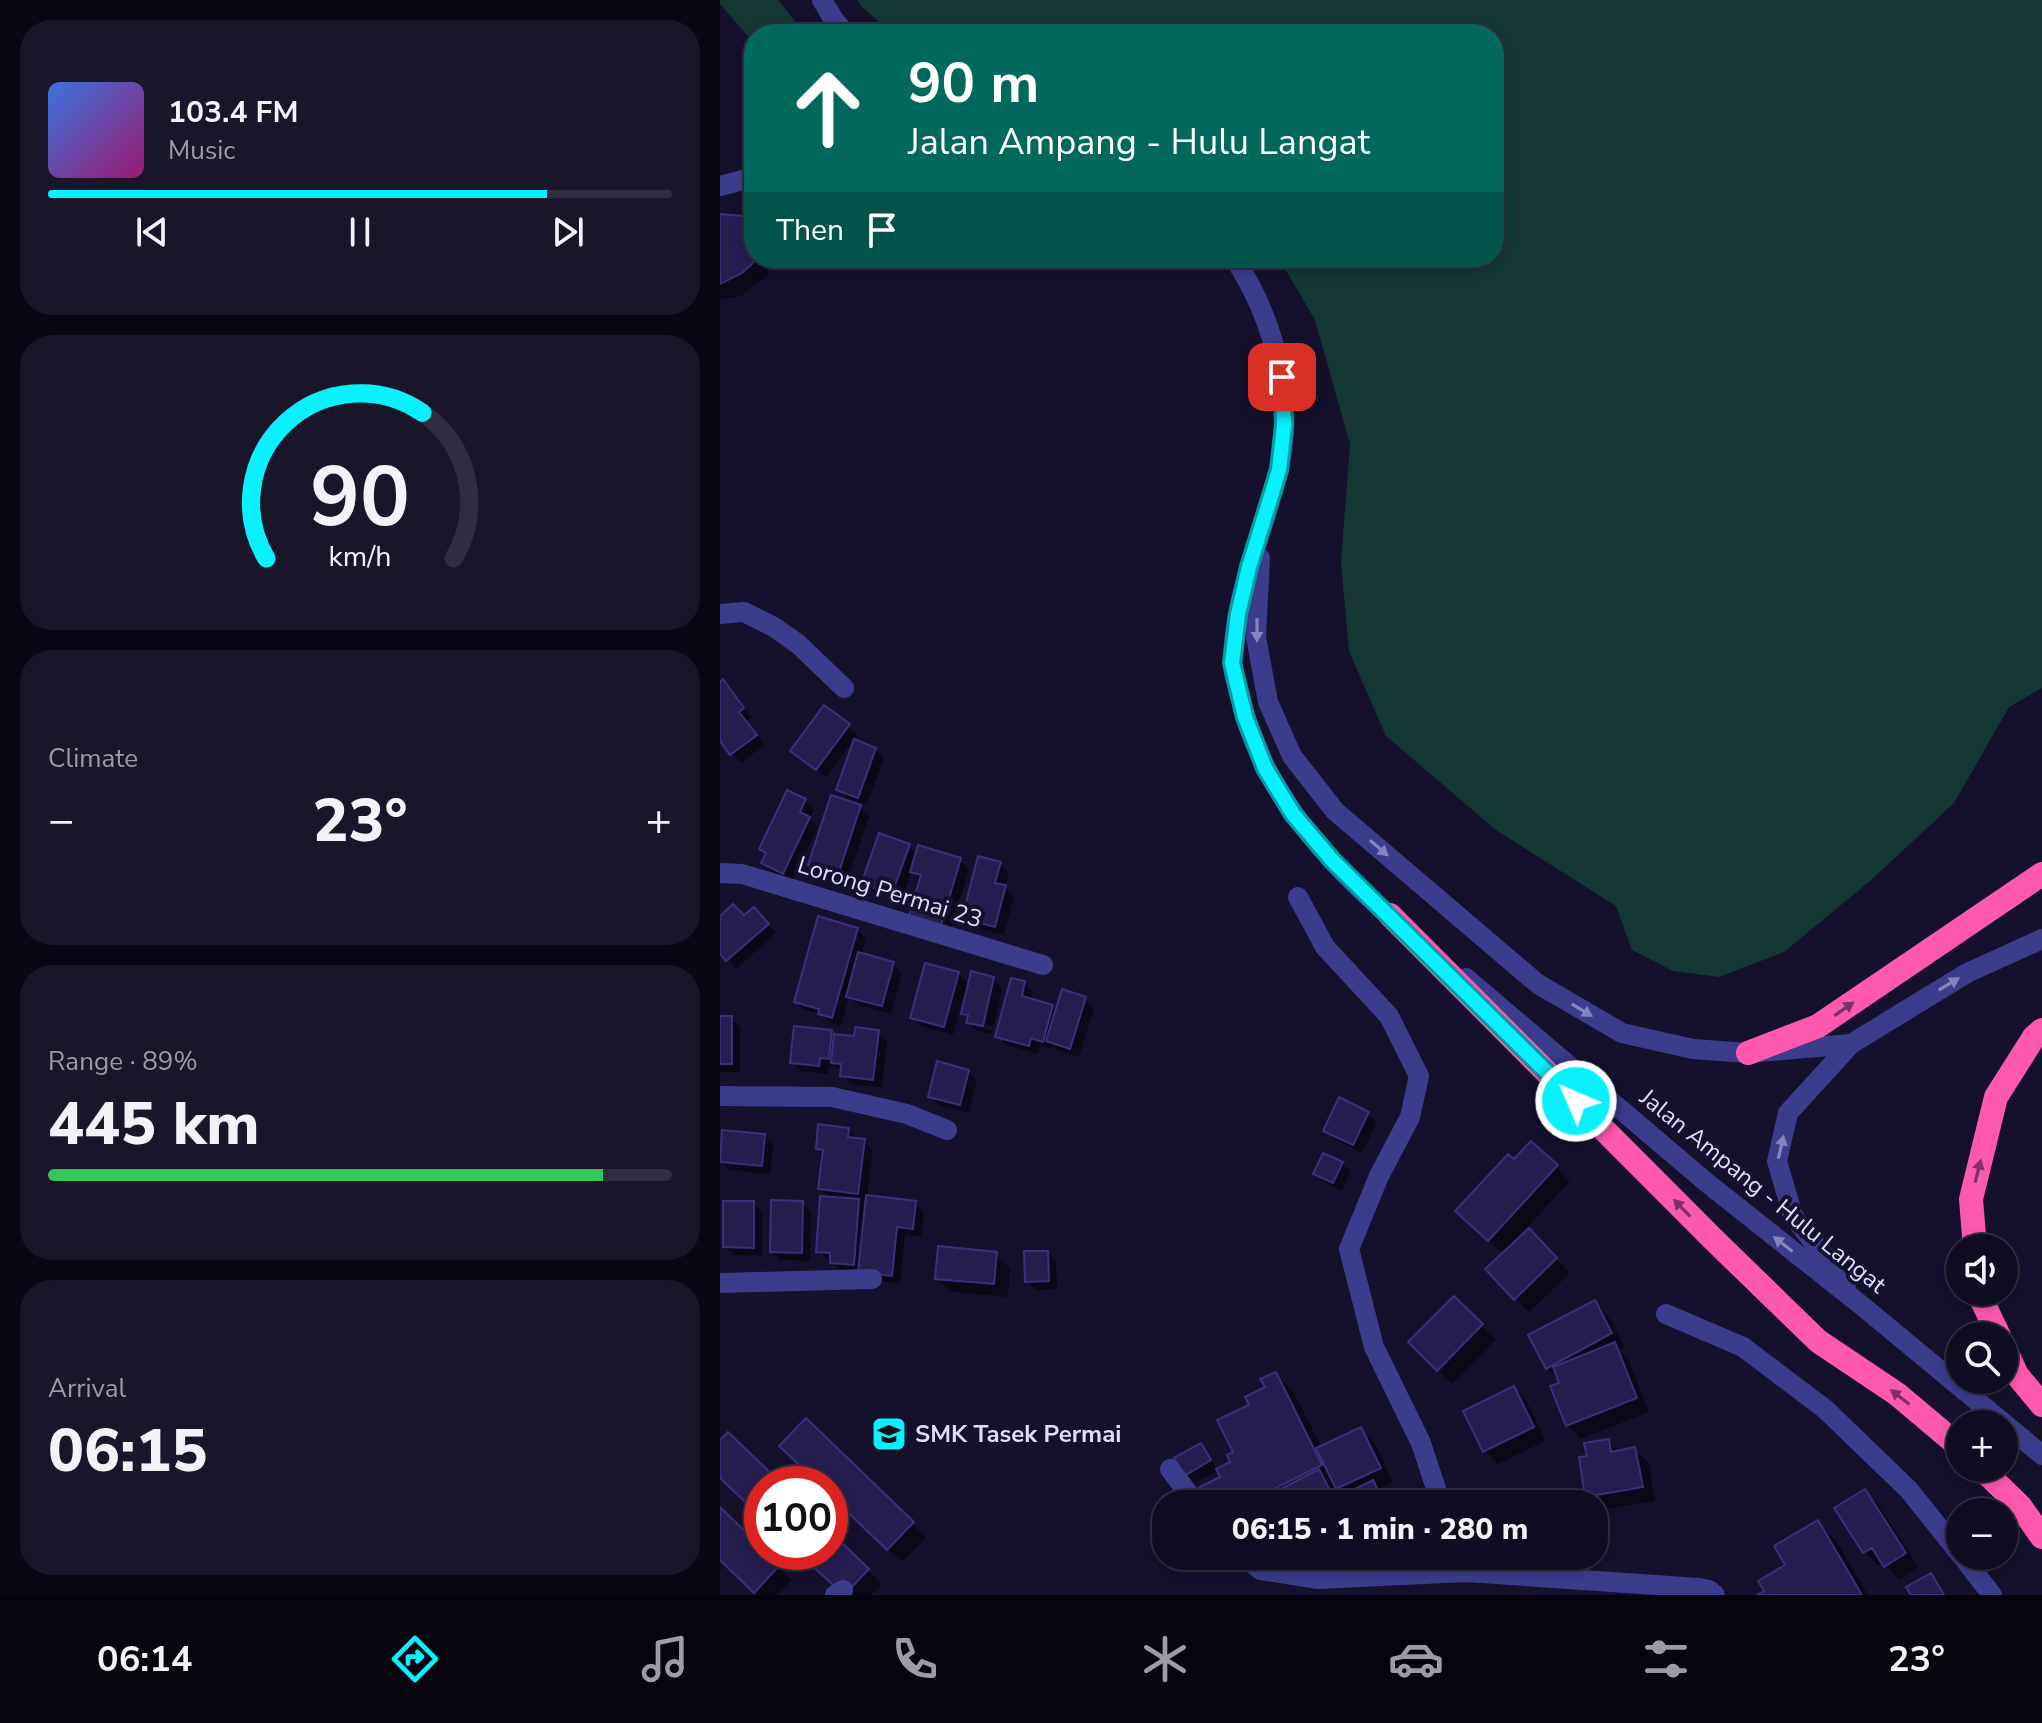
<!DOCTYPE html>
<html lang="en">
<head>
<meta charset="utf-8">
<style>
  :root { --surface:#100d22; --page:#19162a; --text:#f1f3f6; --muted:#9c9ca5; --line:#302d40; --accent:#09f0ff }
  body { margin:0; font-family:"Nunito Sans",sans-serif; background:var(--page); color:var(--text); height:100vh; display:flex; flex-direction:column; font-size:30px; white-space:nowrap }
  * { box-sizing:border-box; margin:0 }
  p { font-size:26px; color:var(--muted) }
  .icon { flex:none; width:44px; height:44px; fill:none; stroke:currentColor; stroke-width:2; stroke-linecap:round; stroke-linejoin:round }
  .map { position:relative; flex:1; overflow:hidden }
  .panel { display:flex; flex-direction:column; gap:20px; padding:20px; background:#090713; width:720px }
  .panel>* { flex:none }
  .banner { position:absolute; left:24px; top:24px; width:760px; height:244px; border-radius:32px; box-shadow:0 4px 12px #0003,0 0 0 2px var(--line); background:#00695c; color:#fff; overflow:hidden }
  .tools { position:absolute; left:1226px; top:1234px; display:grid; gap:16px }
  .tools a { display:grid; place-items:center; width:72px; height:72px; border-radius:50%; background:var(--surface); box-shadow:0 4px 12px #0003,0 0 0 2px var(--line); font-size:40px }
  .speed { position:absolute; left:24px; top:1466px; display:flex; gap:16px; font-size:40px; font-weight:700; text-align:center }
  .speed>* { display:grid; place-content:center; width:104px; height:104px; border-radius:50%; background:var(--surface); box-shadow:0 4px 12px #0003,0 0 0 2px var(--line); line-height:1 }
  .speed .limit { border:12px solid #d22; background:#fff; color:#111 }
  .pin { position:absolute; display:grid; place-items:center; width:68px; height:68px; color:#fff; margin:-34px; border-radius:16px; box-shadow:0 4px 12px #0006 }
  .me { position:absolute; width:88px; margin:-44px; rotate:315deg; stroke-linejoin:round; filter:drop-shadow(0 0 6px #0008) }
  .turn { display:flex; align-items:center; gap:28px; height:168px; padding:0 32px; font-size:36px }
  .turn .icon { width:104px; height:104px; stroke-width:2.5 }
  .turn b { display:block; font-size:56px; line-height:68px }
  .then { display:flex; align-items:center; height:76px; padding:0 32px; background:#0003; gap:16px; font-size:30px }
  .big { font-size:60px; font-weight:800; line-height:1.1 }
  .panel .tile { flex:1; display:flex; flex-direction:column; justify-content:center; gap:12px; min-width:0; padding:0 28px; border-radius:32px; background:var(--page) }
  .panel .dial { align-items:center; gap:0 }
  .dial svg { height:208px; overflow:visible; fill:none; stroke:var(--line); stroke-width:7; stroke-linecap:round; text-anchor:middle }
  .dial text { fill:var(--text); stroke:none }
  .song { display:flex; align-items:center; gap:24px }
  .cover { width:96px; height:96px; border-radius:12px; background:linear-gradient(135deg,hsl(220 70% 55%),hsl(320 70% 35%)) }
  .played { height:8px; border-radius:4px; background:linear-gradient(90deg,var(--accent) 80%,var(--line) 80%) }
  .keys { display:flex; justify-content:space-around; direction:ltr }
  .heat { display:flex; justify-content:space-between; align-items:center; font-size:44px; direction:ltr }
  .charge { height:12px; border-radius:6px; background:linear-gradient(90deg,#34c759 89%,var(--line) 0) }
  .trip { position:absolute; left:432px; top:1490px; width:456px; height:80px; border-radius:32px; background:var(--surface); box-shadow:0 4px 12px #0003,0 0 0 2px var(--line); font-weight:800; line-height:80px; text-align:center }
  .menu { display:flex; height:128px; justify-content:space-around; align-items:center; background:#06050e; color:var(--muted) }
  .menu .icon { width:56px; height:56px }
  .menu .active { color:var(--accent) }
  .menu b { font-size:36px; color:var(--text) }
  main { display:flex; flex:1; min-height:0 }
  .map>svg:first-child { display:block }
</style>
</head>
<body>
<main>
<section class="panel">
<div class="tile">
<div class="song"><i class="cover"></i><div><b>103.4 FM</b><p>Music</p></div></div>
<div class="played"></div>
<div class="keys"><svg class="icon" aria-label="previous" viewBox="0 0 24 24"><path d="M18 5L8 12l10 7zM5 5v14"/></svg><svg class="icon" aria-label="pause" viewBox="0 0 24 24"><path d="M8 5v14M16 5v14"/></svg><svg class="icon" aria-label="next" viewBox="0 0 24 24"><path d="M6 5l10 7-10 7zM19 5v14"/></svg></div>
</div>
<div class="tile dial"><svg viewBox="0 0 100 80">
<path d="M14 69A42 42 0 1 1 86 69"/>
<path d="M14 69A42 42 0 0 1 74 13" stroke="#09f0ff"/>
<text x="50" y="56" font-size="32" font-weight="700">90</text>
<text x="50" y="72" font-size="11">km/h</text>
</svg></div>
<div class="tile"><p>Climate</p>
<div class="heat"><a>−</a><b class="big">23°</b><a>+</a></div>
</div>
<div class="tile"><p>Range · 89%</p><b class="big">445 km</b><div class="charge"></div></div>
<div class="tile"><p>Arrival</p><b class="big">06:15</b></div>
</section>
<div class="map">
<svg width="1322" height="1595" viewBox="0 0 1322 1595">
  <rect width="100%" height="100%" fill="#15112d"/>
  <path fill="#143734" d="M0,0h58l25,31 -1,3h-48v9l-34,-39z
    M138,0h1184v688l-33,19 -55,96 -84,78 -86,71 -65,25 -46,-6 -41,-21 -16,-44 -120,-76 -110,-94 -37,-85 -8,-89 9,-118 -35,-124 -36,-62h215v-224h-602l-32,-29z"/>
  <path fill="#0007" fill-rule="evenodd" d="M0,216l34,4v38h14v17l-27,21 -21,4z
    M0,684l12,7 20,27 -5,3 17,24 -23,18 -19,-23 -2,1z
    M105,708l33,27 -32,42 -24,-18z
    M155,749l9,9 -17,47 -20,-7 -9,-9z
    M85,801l9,9 -4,9 8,8 -26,54 -19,-9 -9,-9 4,-8 -7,-6z
    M140,807l9,9 -22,66 -27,-9 -9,-9z
    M189,846l8,9 43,5 9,9 -20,67 -30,-9 2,-47 -9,-9 -11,31 -29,-10 -8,-9z
    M280,864l9,9 -4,14 9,9 -10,39 -31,-8 -9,-9z
    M24,918h18l14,15 -40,36 -16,-18v-32z
    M137,930l9,8 -5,17 32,9 9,9 -11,41 -34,-9 -8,-8 -8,29 -12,-4 -7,-7 -17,-5 -9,-9z
    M238,974l12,11 23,-6 9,9 -10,46 -15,-3 -9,-9 1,-3 -6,-6 4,-15 -4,-1 -10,38 -32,-9 -9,-9zM251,1022l22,5 -1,3 -16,-3z
    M304,983l9,9 -2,9 21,5 5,6 28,-13 9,9 -15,49 -22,-7 -4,-5 -1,4 -12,-3 -2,8 -32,-9 -9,-9z
    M0,1018h11l9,9v45h-20z
    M111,1032l4,4 20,2 23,-6 9,9 -5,46 -31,-3 -14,-17 -9,-1v8l-27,-3 -9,-9z
    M248,1071l9,9 -8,33 -30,-8 -9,-9z
    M648,1114l9,8 -15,31 -28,-14 -9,-9z
    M128,1130l25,20 -6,47 48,6 9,9 -3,25 -16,-2 -5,49 -31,-4 -28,-9 -22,-20 11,-52 -10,-10 4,-34 -6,-7z
    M44,1136l9,9 -3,29 -40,-4 -9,-9z
    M811,1143l39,38 -53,57 2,2 10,-9 41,42 -41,39 -41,-42 16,-15 -32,-31z
    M622,1163l8,9 -8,19 -18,-9 -8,-8z
    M33,1203l9,9v44l-28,-1 -8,-9z
    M82,1203l9,9 -1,49 -30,-1 -8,-9z
    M327,1253l9,9 1,27 -21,1 -9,-9z
    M276,1254l14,14 -2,29 -57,-5 -14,-14z
    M734,1298l42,41 -44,45 -41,-42z
    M874,1302l14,14 17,31 -5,3 8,9 21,53 -68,27 -14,-14 -5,-41 -15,-17z
    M556,1374l18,19 28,55 39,-19 14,14 18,39 -14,7 9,15h-185l20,-26 -4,-8 -24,13 -9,-9 15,-29 17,25 15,-8 19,-56zM612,1484h1l12,12 -6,3z
    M793,1388l14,14 19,39 -48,23 -13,-13z
    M87,1421l119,116 -24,25 -72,-70v-8h-9z
    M888,1441l11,11 16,-2 14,13 6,38 -54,9 -14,-14 2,-39z
    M1145,1492l14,13 39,62 -19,13 -16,-18 -5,4 -13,-14z
    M0,1510l72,70 -14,15h-19l-39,-37z
    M1098,1523l18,18 32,54h-108l28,-30z
    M110,1533l52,51 -11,11h-27l-45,-43h31z
    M787,1556h72v5h-5v10h-21l-10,-10h-31z"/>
  <path fill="#251d4e" stroke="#3b2f7a" stroke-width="2" d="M0,214l33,3 2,44 -13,12 -22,11z
    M3,679l21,29 -5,4 18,23 -27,20 -10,-14v-59z
    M104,705l26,19 -34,46 -26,-19z
    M134,739l22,9 -18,50 -22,-8z
    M67,790l19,9 -6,13 10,5 -27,57 -22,-11 5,-10 -7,-4z
    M111,795l30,10 -23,70 -30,-10z
    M159,833l31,11 -18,50 -31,-10z
    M198,845l43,13 -21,71 -32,-10 13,-44 -11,-3z
    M258,856l23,6 -6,21 11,2 -11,42 -33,-9z
    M13,904l11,11 10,-8 15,17 -43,37 -6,-7v-38z
    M98,916l40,12 -26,90 -14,-4 1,-5 -25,-7z
    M138,952l36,10 -12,44 -36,-9z
    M205,963l34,9 -15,55 -34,-9z
    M251,971l23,6 -11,49 -17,-3 2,-8 -7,-1z
    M291,978l14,3 -3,15 31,9 -10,37 -12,-4 -2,8 -34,-9z
    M342,989l24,8 -16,52 -24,-8z
    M0,1016h12v48h-12z
    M74,1026l38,4 -3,29 -9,-1 -1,8 -29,-3z
    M135,1027l24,3 -6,50 -33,-4 1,-12 -10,-1 3,-29 20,2z
    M217,1061l32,9 -9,35 -32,-8z
    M619,1097l30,15 -16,33 -30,-14z
    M98,1124l31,4 -1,9 17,2 -7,55 -40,-5 5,-39 -7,-1z
    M2,1130l43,4 -3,32 -42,-4z
    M811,1141l27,24 -70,76 -33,-30 53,-57 6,5z
    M603,1153l20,9 -10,21 -20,-9z
    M146,1195l50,6 -3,28 -16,-2 -5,49 -34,-4z
    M100,1196l39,3 -5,66 -24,-2v-10l-14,-1z
    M51,1200l32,1 -1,52 -32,-1z
    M3,1201h31v47l-31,-1z
    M809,1228l28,30 -43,42 -29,-31z
    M218,1246l59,6 -3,32 -59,-5z
    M304,1251h24l1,30 -24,1z
    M734,1296l29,28 -46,47 -29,-29z
    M875,1300l17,33 -66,36 -18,-34z
    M895,1342l22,56 -71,28 -16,-40 9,-3 -6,-16z
    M556,1372l46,93 -72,36 -5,-11 -28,14h-16l-7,-14 26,-13 -4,-8 14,-7 -3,-7 6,-3 -16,-32 32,-15 -4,-8 20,-10 -5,-8z
    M794,1386l20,41 -51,25 -20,-41z
    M86,1418l108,104 -27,28 -57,-55v-11h-11l-40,-38z
    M641,1427l20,41 -45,21 -20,-41z
    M8,1432l54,52h-20v34l-42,-40v-38z
    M889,1439l2,13 24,-5 8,40 -58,10 -6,-40 8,-1 -3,-13z
    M481,1443l10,17 -27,16 -10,-18z
    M599,1469l18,35h-49l-7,-15z
    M653,1480l12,24h-42l-3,-8z
    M1145,1489l41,64 -22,14 -12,-19 -9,5 -29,-45z
    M776,1496h70v8h-70z
    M0,1507l42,41v4h5l13,13 -26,28 -34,-33z
    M1098,1520l44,75h-105l7,-4 -6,-10 27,-16 -11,-19z
    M110,1531l39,38 -25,26 -47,-43h33z
    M1211,1573l13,22h-33l-5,-8z"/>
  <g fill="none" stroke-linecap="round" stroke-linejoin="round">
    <path stroke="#3c3c8c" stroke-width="20" d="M102,0l12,20 12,14
      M0,186l34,-9
      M514,258c40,61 62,141 44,214 -15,63 -44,123 -45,188 -1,12 4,25 7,36 21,94 88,169 161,229
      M540,558l-4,79 12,65 24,54 43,55 203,173 84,49 71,16 55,4 103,-9 116,-71 75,-34
      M0,614l24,-2 30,15 24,17 46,44
      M0,873l22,1 301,91
      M578,897l27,50 64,69 30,60 -9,41 -31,59 -30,73 25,98 47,96 20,61
      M746,978l240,204 160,127 176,146
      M0,1096l112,1 75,17 40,16
      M0,1283l152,-4
      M1126,1284l-53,-68 -16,-55 11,-48 63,-69
      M946,1314l77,33 82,62 84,81 51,64
      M450,1469l26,35
      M523,1556l18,14 56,9 150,-7
      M739,1556l8,16 232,16 10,2 6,5
      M1242,1556l30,39
      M115,1595l8,-5"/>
    <path stroke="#ff58af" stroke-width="24" d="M670,915l322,323 106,103 79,53 63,53
      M1028,1053l70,-27 224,-152
      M1255,1248l-4,-49 25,-102 38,-60 8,-7
      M1258,1292l21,44
      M1284,1347l13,28 25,30
      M1261,1468l39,38 22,31"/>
  </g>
  <defs><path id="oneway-solid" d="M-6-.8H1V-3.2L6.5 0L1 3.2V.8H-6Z" transform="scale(2)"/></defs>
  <g fill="#8584c0">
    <use href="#oneway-solid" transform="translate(537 630) rotate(90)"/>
    <use href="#oneway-solid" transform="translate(659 848) rotate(41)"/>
    <use href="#oneway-solid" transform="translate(1229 984) rotate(-31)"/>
    <use href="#oneway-solid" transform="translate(862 1010) rotate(31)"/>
    <use href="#oneway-solid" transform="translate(1061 1147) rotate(-77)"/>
    <use href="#oneway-solid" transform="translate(1063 1244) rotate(-142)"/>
  </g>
  <g fill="#7e3168">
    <use href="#oneway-solid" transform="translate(1124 1009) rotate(-35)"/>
    <use href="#oneway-solid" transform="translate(1258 1171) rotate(-76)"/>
    <use href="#oneway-solid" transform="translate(962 1208) rotate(-134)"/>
    <use href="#oneway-solid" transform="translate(1180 1397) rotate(-142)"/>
  </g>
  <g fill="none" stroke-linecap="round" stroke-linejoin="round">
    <defs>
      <path id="route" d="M562,377l2,48 -5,45 -30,97 -11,47 -6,49 13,54 20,51 28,46 39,46 244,241"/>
    </defs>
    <use href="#route" stroke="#069ca6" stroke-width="20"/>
    <use href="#route" stroke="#09f0ff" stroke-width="14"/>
  </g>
  <defs>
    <symbol id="school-square" viewBox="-11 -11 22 22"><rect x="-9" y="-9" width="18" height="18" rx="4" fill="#09f0ff" stroke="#15112d"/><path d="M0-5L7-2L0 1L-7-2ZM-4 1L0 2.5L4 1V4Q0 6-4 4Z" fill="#111"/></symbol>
  </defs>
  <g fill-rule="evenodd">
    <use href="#school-square" x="149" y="1414" width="40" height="40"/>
  </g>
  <g text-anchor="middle" stroke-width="8" stroke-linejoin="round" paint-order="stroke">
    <g font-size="24" fill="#dfddff" stroke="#15112d">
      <text transform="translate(170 892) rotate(17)" y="8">Lorong Permai 23</text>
      <text transform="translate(1043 1191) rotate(39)" y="8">Jalan Ampang - Hulu Langat</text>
    </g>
    <g font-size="24" font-weight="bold" fill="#dfddff" stroke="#15112d" text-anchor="start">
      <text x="195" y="1442">SMK Tasek Permai</text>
    </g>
  </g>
</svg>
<div class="tools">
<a><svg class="icon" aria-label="sound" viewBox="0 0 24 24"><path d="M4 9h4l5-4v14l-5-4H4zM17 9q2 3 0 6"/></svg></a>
<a><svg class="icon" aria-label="search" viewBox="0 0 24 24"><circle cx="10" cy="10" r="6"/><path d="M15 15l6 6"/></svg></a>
<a>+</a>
<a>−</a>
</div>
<div class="speed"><div class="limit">100</div></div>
<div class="pin" style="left:562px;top:377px;background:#d93025"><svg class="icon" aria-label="arrive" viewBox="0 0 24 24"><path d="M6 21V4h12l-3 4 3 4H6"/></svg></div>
<svg class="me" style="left:856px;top:1101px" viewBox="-20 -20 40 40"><circle r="17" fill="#09f0ff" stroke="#fff" stroke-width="3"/><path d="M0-11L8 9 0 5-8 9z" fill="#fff"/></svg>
<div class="trip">06:15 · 1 min · 280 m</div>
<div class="banner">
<div class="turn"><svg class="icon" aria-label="ahead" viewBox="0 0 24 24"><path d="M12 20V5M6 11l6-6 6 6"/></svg><div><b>90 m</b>Jalan Ampang - Hulu Langat</div></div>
<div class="then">Then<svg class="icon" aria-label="arrive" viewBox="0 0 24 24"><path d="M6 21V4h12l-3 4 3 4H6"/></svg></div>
</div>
</div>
</main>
<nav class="menu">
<b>06:14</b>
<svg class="icon active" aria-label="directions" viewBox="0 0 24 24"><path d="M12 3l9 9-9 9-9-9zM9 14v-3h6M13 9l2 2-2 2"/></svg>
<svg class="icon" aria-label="music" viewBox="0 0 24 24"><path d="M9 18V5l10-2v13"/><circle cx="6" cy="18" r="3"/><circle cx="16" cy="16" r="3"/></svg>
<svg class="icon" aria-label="phone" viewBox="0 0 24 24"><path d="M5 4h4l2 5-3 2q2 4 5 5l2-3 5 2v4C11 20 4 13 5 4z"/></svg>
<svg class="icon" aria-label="climate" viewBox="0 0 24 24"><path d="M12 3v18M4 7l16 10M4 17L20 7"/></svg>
<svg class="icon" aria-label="car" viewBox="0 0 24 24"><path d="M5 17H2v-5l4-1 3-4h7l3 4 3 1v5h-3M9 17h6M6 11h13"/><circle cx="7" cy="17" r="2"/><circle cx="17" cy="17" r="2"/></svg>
<svg class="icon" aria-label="filters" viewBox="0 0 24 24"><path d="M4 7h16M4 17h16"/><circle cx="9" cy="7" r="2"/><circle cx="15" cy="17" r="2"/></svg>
<b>23°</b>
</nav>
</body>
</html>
